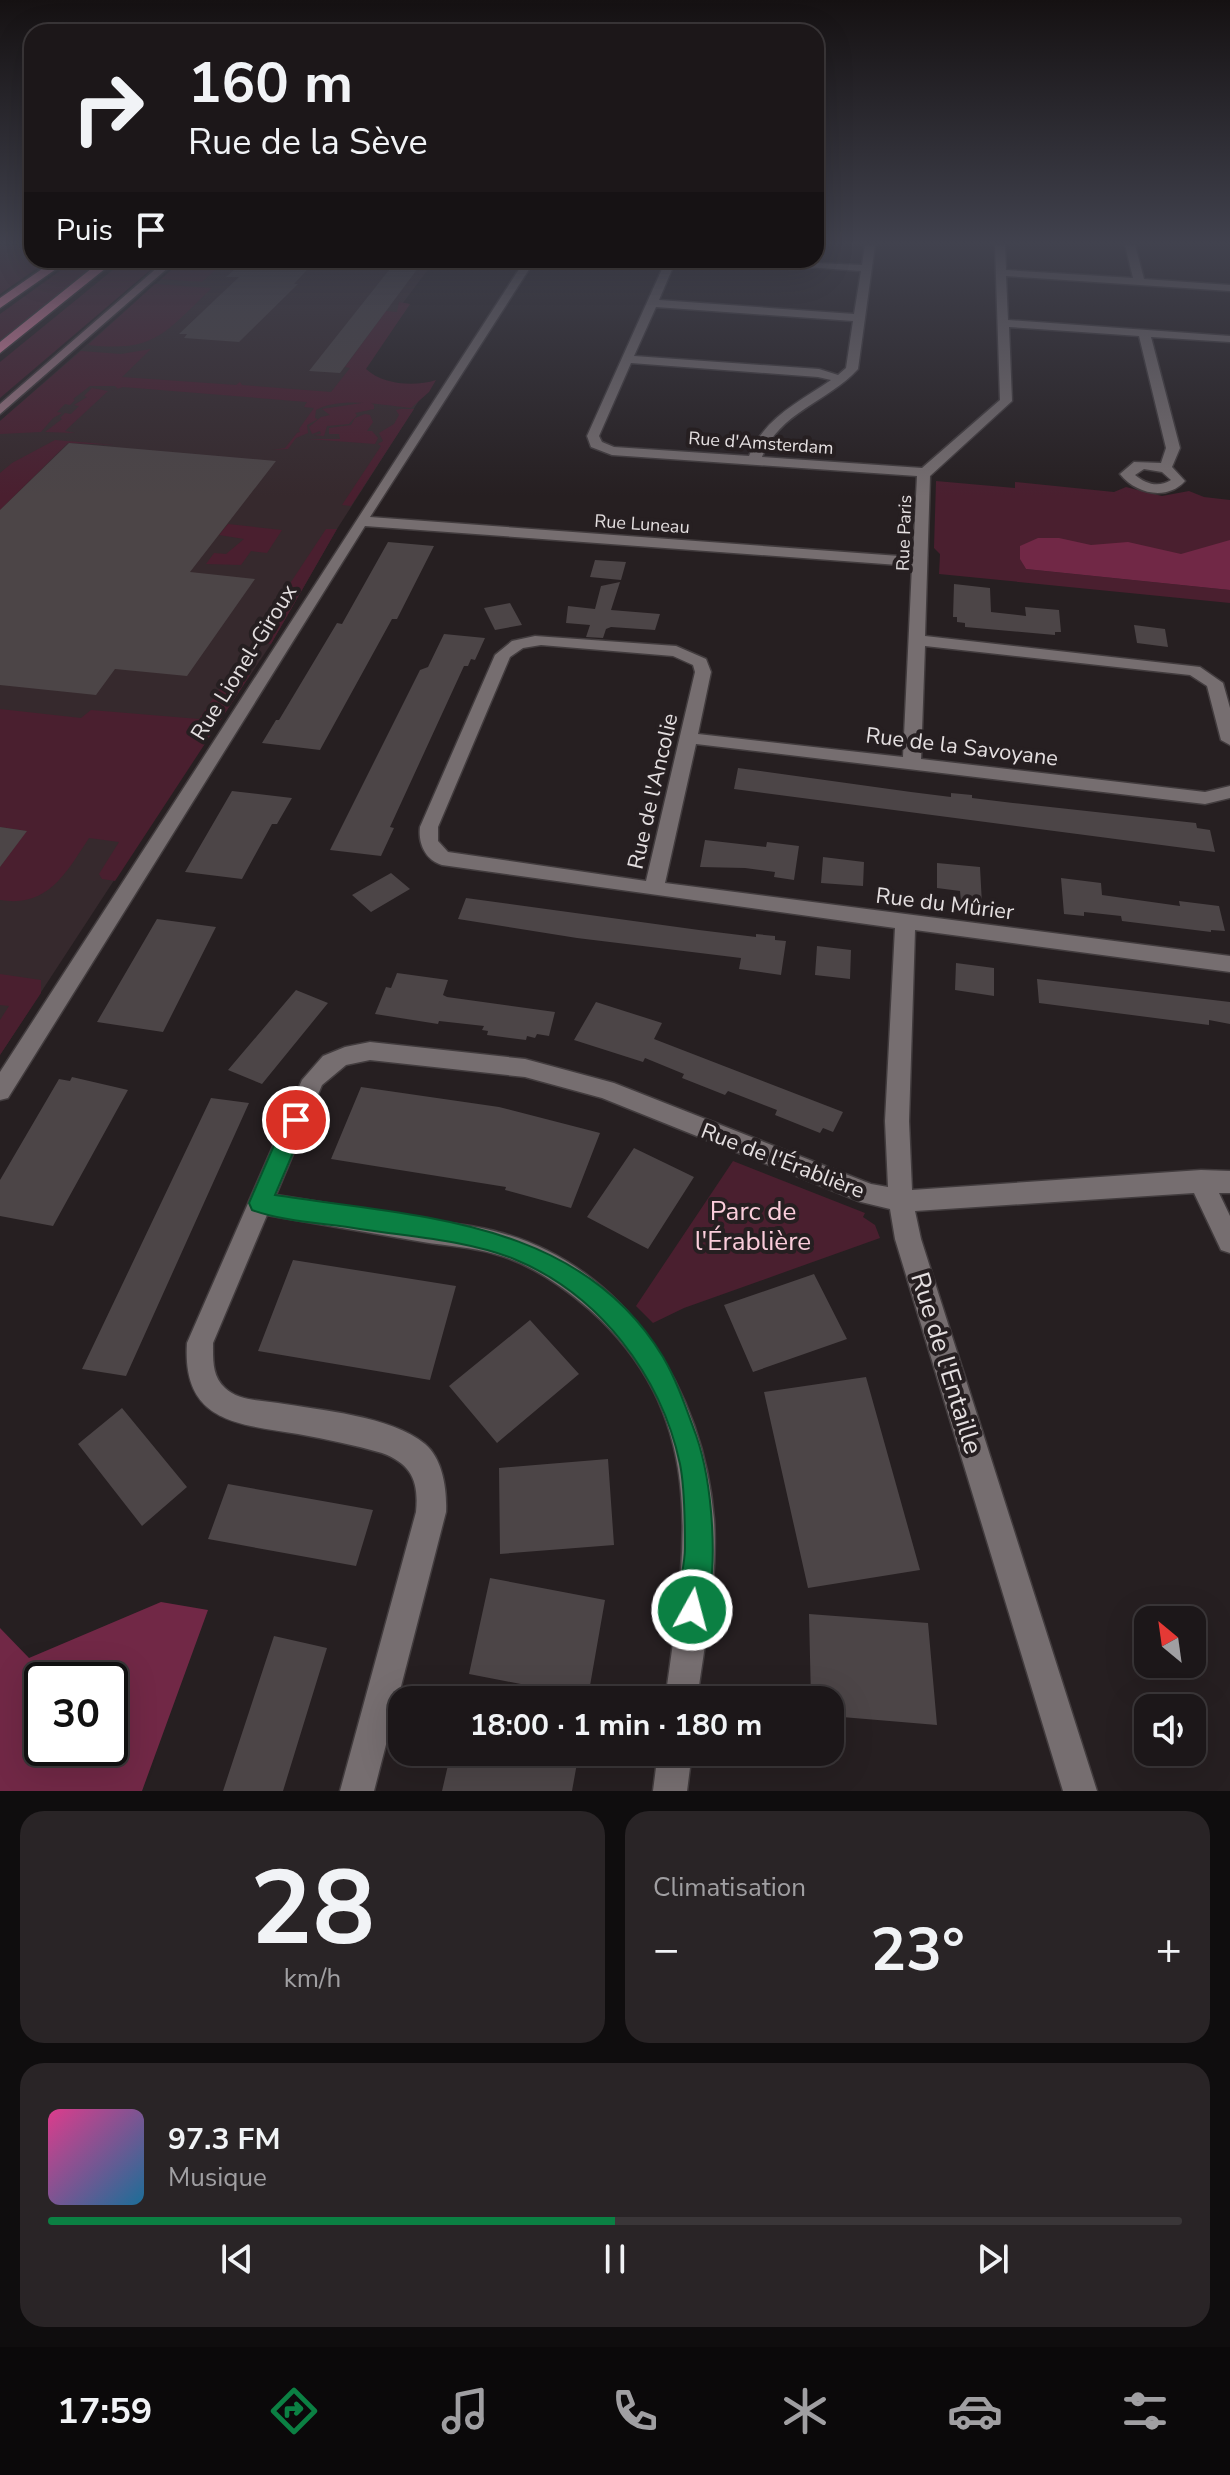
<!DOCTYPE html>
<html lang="fr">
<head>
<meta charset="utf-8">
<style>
  :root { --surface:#1c1719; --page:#292426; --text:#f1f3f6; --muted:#a09fa2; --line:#3a3638; --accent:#0b8043 }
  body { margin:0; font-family:"Nunito Sans",sans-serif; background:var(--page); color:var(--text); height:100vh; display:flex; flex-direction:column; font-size:30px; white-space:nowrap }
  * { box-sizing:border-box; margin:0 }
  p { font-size:26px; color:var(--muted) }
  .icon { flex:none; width:44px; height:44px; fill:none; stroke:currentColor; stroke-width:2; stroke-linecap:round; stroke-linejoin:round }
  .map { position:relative; height:1791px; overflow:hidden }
  .drawer { display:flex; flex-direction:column; gap:20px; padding:20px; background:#0f0d0e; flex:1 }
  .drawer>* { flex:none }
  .banner { position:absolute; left:24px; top:24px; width:800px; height:244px; border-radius:24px; box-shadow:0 8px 32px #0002,0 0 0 2px var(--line); background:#1c1719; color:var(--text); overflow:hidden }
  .needle { width:52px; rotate:331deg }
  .fabs { position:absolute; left:1134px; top:1606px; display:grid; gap:16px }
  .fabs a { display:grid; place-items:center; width:72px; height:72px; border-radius:16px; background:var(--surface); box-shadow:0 8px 32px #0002,0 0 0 2px var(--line); font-size:40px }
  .speed { position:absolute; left:24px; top:1662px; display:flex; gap:16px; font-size:40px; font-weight:700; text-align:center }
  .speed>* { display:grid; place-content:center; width:104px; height:104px; border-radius:50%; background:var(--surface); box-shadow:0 8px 32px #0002,0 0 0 2px var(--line); line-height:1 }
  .speed .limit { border:4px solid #111; border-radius:12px; background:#fff; color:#111 }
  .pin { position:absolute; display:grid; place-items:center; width:68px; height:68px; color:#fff; margin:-34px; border:4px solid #fff; border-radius:50%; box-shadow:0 2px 8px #0007 }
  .me { position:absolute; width:88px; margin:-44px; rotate:7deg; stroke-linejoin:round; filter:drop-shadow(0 0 6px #0008) }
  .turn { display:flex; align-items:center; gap:28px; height:168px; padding:0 32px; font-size:36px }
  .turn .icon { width:104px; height:104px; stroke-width:2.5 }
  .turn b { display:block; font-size:56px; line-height:68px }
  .then { display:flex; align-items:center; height:76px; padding:0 32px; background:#0003; gap:16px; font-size:30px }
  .big { font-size:60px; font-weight:700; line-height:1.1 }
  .drawer .widget { flex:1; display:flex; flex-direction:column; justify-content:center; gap:12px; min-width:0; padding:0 28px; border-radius:24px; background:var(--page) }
  .drawer .dial { align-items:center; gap:0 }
  .dial b { font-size:104px; line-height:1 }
  .song { display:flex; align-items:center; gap:24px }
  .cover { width:96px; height:96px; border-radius:12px; background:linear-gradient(135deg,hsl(330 70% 55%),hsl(200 70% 35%)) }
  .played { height:8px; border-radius:4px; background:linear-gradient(90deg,var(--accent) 50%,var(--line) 50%) }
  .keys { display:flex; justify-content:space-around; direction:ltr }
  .heat { display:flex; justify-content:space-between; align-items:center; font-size:44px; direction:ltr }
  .drawer .tiles { flex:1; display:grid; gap:20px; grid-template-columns:1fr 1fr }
  .widget:last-child { grid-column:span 2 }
  .trip { position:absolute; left:388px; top:1686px; width:456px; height:80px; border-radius:24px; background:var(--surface); box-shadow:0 8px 32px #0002,0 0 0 2px var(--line); font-weight:700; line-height:80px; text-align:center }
  .tabs { display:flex; height:128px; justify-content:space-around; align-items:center; background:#0b090a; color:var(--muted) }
  .tabs .icon { width:56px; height:56px }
  .tabs .selected { color:var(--accent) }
  .tabs b { font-size:36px; color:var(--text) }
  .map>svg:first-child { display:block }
</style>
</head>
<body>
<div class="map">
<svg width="1230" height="1791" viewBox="0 0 1230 1791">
  <rect width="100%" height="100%" fill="#261f21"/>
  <path fill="#36292d" d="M183,260h252l-32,43 7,1 -4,6 -41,58 -20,24 75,7 -83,130 -66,115 -68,102 -203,-23v-302z
    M0,773l171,20 -171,262z"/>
  <path fill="#4a1f2f" d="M0,245h32v15h17l-49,34z
    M75,260h26l-101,80v-26z
    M125,260h37l-162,138v-36z
    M183,260h43l-24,22 -41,-3z
    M155,284l57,4c-46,43 -55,65 -124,57z
    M399,302l11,2 -44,65c17,16 49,18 70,11l-7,12 -18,16c-27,-3 -72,-12 -95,2l-1,8 3,1 -11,6 1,8 -12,5 -8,11 -16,1 13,-2 12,-15 3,-1 -1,-3 15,-21 -10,-1 3,-5 -184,-15 -12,4 7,-2 -3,-3h-25l-17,13 2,1 -5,5 -5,-1 -8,8 5,1 -9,5 -12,14 -41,2v-13l81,-70 40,3 30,-5 -29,28 114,8 4,-3 2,3 89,7 19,-24 -5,-1 41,-56 11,1z
    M92,388l16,3 -43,40 10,2 -30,-1 17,-13 -2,-1 5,-5 6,1 8,-8 -5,-1 13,-8 -3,-1z
    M368,402l6,3v4l-19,4 2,2 -8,9 -22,2 -3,10 -10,-1 7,-1 -1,-3 -8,3 -3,-7 12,-10 9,-2 -8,-6z
    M401,409h13l-63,97 -9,-1 39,-59 -3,-2 5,-3 -4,-8 15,-9 5,-9 -3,-5z
    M365,414l5,1 3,7 -6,9h5l6,7 -3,6 -67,-5h32l-1,-5h-10v-6l22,-3 4,-7z
    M55,440l60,5 -47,-2 -68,67v-37l12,-10z
    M936,481l79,7v-6l99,10 12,-5 36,9 27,-5 15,6 26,3v80l-209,-20 5,9 204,21v13l-291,-29 1,-20 -6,-6z
    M228,524l54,6 -15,23 -16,-2 -10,14 -35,-1 8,-11 12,1 18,-15 -25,-4z
    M326,529h11l-66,115 -19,-3z
    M235,673l15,2 -135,206 -13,-2 -3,-5 20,-32 -30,-4c-23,35 -41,70 -89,62v-33l26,-36 -26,-4v-118l81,9 10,-8 108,9 30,-44z
    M0,974l41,6v13l-41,62v-35l9,-14 -9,-1z
    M733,1161l132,52 -2,4 12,8 5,13 -196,70 -31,15 -17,-17z"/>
  <path fill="#712846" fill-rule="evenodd" d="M1038,538h21l32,7 37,-3 53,12 49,-14v50l-204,-21 -6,-10v-13z
    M161,1602l47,8 -66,181h-142v-163l29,30zM42,1680h68v68h-68z"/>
  <path fill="#4c4547" d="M245,260h71l-22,24h4l-59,58 -55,-4 3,-4h-8l60,-57h-13z
    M397,260h27l-84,113 -31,-2z
    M69,443l207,18 -86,111 65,7 -68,97 -72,-7 -19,26 -96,-10v-175z
    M388,542l46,4 -37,73h-5l-72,131 -58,-7 14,-23h3l58,-97 5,1z
    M595,560l31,2 -5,18 -31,-3z
    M620,582l-9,28 49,4 -5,16 -44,-3 -5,2 -3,9 -17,-1 4,-12 -24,-2 2,-17 27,3 6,-23z
    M954,584l36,4 1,24 35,4 -1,-9 34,3 2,22h-6v3l-90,-8v-4l-8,-1v-5h-4z
    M510,603l12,22 -27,5 -11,-22z
    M1134,625l31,4 3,18 -31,-4z
    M444,634l41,4 -10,22 -4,-1 -3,7h-4l-74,161 4,1 -13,28 -51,-6 90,-180 8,-3z
    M738,768l173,24 40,5v-4l21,2v3l41,5 183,20 1,5 13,2 5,22 -481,-63z
    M232,791l60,7 -15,26h-5l-30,55 -57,-7z
    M0,827l27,4 -27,36z
    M705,840l61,7 1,-5 32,4 -5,34 -20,-3 1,-5 -30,-4 -45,-1z
    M823,857l41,5 -1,24 -42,-3z
    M937,863l43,4 2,37 -21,-3 -1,-10 -23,-3z
    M391,873l19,16 -39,23 -19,-17z
    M1061,878l40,5 1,12 78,11 -1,-5 40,5 6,25 -14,-1v2l-89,-11 -1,-5 -37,-4v4l-20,-2z
    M466,898l233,32 57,7v-3l19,2v4l11,1 -5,34 -42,-6 2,-11 -164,-20 -119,-19z
    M157,919l59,8 -53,105 -66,-10z
    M817,946l34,4 -1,29 -35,-4z
    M956,963l38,5v28l-39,-6z
    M397,973l51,7 -5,15 4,2 108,15 -6,24 -12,-2 -2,4 -8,-2 -1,4 -39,-5 1,-4 -6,-1 2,-4 -45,-5 -1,3 -63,-10 11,-27 5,1z
    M1037,979l193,23v22l-21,-4v5l-170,-22z
    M296,990l32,13 -66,81 -34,-14z
    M596,1002l66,21 -8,16 189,73 -10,20 -10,-4 -3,5 -45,-18 2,-5 -49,-19 -3,4 -43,-17 2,-4 -39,-16 -2,4 -69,-22z
    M72,1077l56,13 -75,136 -53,-10v-36l59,-101 11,2z
    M361,1087l138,20 101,26 -29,75 -66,-18 1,-3 -175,-28z
    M211,1098l38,5 -123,273 -44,-7z
    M634,1148l60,29 -46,72 -61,-32z
    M293,1260l163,26 -26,94 -172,-29z
    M814,1274l33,65 -94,33 -29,-67z
    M530,1320l49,54 -82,69 -48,-57z
    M866,1377l54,193 -112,18 -44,-196z
    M122,1408l65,79 -45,39 -64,-82z
    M608,1459l6,86 -114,9 -1,-86z
    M228,1484l145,26 -17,56 -148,-27z
    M490,1578l115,22 -17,97 -119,-23z
    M809,1614l119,9 9,102 -107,-9v-16h-19z
    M274,1636l53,12 -44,143h-60z
    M451,1752h128l-7,39h-130z"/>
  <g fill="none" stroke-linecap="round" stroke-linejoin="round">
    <defs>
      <path id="street" d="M865,245h10l-17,124c-30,33 -79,43 -96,88l160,11 78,-68 -5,-155h10l1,25 127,8 -8,-33h10l9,34 86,6v6l-224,-15 2,44 222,16v6l-79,-5 29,111 -8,19 13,14c-18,20 -49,13 -65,-7l14,-12 27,1 5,-15 -27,-112 -130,-9 3,74 -82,75 -5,160 275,31 23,16 7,25v37l-9,-5 -14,-54 -17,-11 -265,-29 -4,113 284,33 25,-6v12l-25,6 -509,-60 -31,139 565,73v16l-315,-42 -6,191 3,69 289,-20 29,1v22h-11l11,23v37l-9,-3 -27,-57 -279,18 6,28 176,552h-34l-168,-552 -5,-30 -29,-7 -259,-104 -77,-21 -155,-17 -24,5 -24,20 -46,110c50,8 100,16 150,25 24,4 49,5 72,12 129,34 206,160 216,287 4,60 -9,121 -17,181h-32c20,-144 48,-282 -76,-391 -27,-23 -60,-46 -94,-55 -23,-7 -48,-8 -72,-12 -52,-9 -104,-18 -156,-27l-54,128c0,17 -1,33 12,45 14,13 35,12 53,15 41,7 114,13 147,41 18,15 22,46 21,68l-72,279h-34l76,-279c3,-30 -4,-48 -34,-59 -28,-8 -56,-14 -84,-19 -61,-10 -116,-12 -111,-91l115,-263 21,-24 22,-9 25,-5 155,17 89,24 257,101 17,3 -3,-66 10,-193 -453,-63c-17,-5 -24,-22 -22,-38l75,-172 17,-14 23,-5 141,10 30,13 5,13 -13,62 205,23 9,-191 -547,-40 -357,572 -8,2v-28l525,-812h10l-165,257 543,40 4,-81 -305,-21 -21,-8 -4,-11 79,-176h10l-17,40 195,14 7,-43 -111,-8 -5,-3 117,5zM656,307l197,14 -7,47 -8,7 -19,-6 -185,-13zM631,363l187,14 13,3c-32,22 -67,38 -82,76l-135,-9 -12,-5 -3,-6zM1144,469l18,3 9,8c-13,8 -25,4 -36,-5zM541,645l132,11 20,9 2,7 -49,209 -198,-29 -10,-11v-14l72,-170 13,-9z
        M658,1752h34l-5,39h-34z"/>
      <path id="secondary" d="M166,260h11l-177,154v-10z"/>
      <path id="highway" d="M55,260h14l-69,48v-10z
        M102,260h14l-116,93v-11z"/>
    </defs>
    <use href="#street" stroke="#423c3e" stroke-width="3"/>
    <use href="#secondary" stroke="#423c3e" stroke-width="3"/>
    <use href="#highway" stroke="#423c3e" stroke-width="3"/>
    <use href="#street" fill="#766e70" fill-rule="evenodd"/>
    <use href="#secondary" fill="#9c7784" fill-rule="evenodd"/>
    <use href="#highway" fill="#f38db1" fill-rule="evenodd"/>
  </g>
  <linearGradient id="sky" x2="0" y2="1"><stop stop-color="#151112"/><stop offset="0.49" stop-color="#41424e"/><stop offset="1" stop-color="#41424e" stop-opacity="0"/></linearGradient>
  <rect width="1230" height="496" fill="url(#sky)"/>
  <path fill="#0b8043" stroke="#07532c" stroke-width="2" d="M296,1111l8,3 3,6 -32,75c142,22 305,24 388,162 14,24 23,51 33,78 16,46 25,139 6,185l-10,4 -10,-4c-9,-22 3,-48 3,-72 0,-26 0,-59 -5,-84 -19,-89 -81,-170 -166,-205 -47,-19 -103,-22 -154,-30 -35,-6 -75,-7 -108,-19l-3,-7 36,-83 3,-6z"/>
  <g text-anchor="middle" stroke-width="8" stroke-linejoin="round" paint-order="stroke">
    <g font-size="18" fill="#e4dfe0" stroke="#261f21">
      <text transform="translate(761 443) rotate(4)" y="6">Rue d'Amsterdam</text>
      <text transform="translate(642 524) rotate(4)" y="6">Rue Luneau</text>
      <text transform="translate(904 533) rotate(-88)" y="6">Rue Paris</text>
    </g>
    <g font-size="22" fill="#e4dfe0" stroke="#261f21">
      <text transform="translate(243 662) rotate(-58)" y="8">Rue Lionel-Giroux</text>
      <text transform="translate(962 746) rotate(7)" y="8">Rue de la Savoyane</text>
      <text transform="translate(652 791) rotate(-77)" y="8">Rue de l'Ancolie</text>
      <text transform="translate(945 903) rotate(7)" y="8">Rue du Mûrier</text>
      <text transform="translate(783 1160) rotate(21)" y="8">Rue de l'Érablière</text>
    </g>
    <g font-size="26" fill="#fbcddb" stroke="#261f21">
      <text x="753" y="1220">Parc de<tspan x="753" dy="30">l'Érablière</tspan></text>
    </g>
    <g font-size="26" fill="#e4dfe0" stroke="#261f21">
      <text transform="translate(947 1363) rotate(73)" y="9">Rue de l'Entaille</text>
    </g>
  </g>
</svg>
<div class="fabs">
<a><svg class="needle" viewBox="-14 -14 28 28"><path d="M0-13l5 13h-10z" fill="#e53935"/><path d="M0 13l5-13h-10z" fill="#a09fa2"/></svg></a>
<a><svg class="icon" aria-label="sound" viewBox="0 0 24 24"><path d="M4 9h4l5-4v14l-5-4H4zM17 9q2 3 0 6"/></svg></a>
</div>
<div class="speed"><div class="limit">30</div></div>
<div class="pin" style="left:296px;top:1120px;background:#d93025"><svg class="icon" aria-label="arrive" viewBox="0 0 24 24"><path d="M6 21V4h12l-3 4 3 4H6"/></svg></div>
<svg class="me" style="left:692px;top:1610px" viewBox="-20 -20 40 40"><circle r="17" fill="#0b8043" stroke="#fff" stroke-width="3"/><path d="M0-11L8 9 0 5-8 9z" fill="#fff"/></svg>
<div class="trip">18:00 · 1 min · 180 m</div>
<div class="banner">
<div class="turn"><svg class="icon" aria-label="right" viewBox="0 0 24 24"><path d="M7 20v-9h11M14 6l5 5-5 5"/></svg><div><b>160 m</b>Rue de la Sève</div></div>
<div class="then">Puis<svg class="icon" aria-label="arrive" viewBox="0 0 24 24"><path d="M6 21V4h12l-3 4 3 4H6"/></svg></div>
</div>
</div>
<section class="drawer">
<div class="tiles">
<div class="widget dial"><b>28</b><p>km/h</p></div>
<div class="widget"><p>Climatisation</p>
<div class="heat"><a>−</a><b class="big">23°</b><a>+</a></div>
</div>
<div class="widget">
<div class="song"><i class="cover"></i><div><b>97.3 FM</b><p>Musique</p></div></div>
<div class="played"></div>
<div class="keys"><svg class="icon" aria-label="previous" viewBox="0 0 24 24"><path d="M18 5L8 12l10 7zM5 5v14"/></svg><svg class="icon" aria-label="pause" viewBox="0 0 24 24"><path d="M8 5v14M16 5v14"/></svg><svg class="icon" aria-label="next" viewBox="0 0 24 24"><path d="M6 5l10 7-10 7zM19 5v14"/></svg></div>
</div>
</div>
</section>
<nav class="tabs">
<b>17:59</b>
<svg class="icon selected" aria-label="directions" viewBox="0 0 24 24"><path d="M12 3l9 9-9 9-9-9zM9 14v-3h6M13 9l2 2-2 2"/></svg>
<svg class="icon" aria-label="music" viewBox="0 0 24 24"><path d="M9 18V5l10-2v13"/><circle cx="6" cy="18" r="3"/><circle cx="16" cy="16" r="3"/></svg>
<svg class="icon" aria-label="phone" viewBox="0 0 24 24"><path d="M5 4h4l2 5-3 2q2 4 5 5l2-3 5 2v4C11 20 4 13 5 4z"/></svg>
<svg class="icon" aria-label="climate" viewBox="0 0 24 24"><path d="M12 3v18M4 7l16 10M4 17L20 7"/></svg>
<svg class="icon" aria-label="car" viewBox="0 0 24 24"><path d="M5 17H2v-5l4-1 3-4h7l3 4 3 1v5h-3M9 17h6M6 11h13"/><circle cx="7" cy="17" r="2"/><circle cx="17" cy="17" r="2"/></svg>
<svg class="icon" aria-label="filters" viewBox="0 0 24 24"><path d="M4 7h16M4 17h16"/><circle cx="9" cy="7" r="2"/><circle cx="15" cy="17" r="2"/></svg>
</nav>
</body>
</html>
